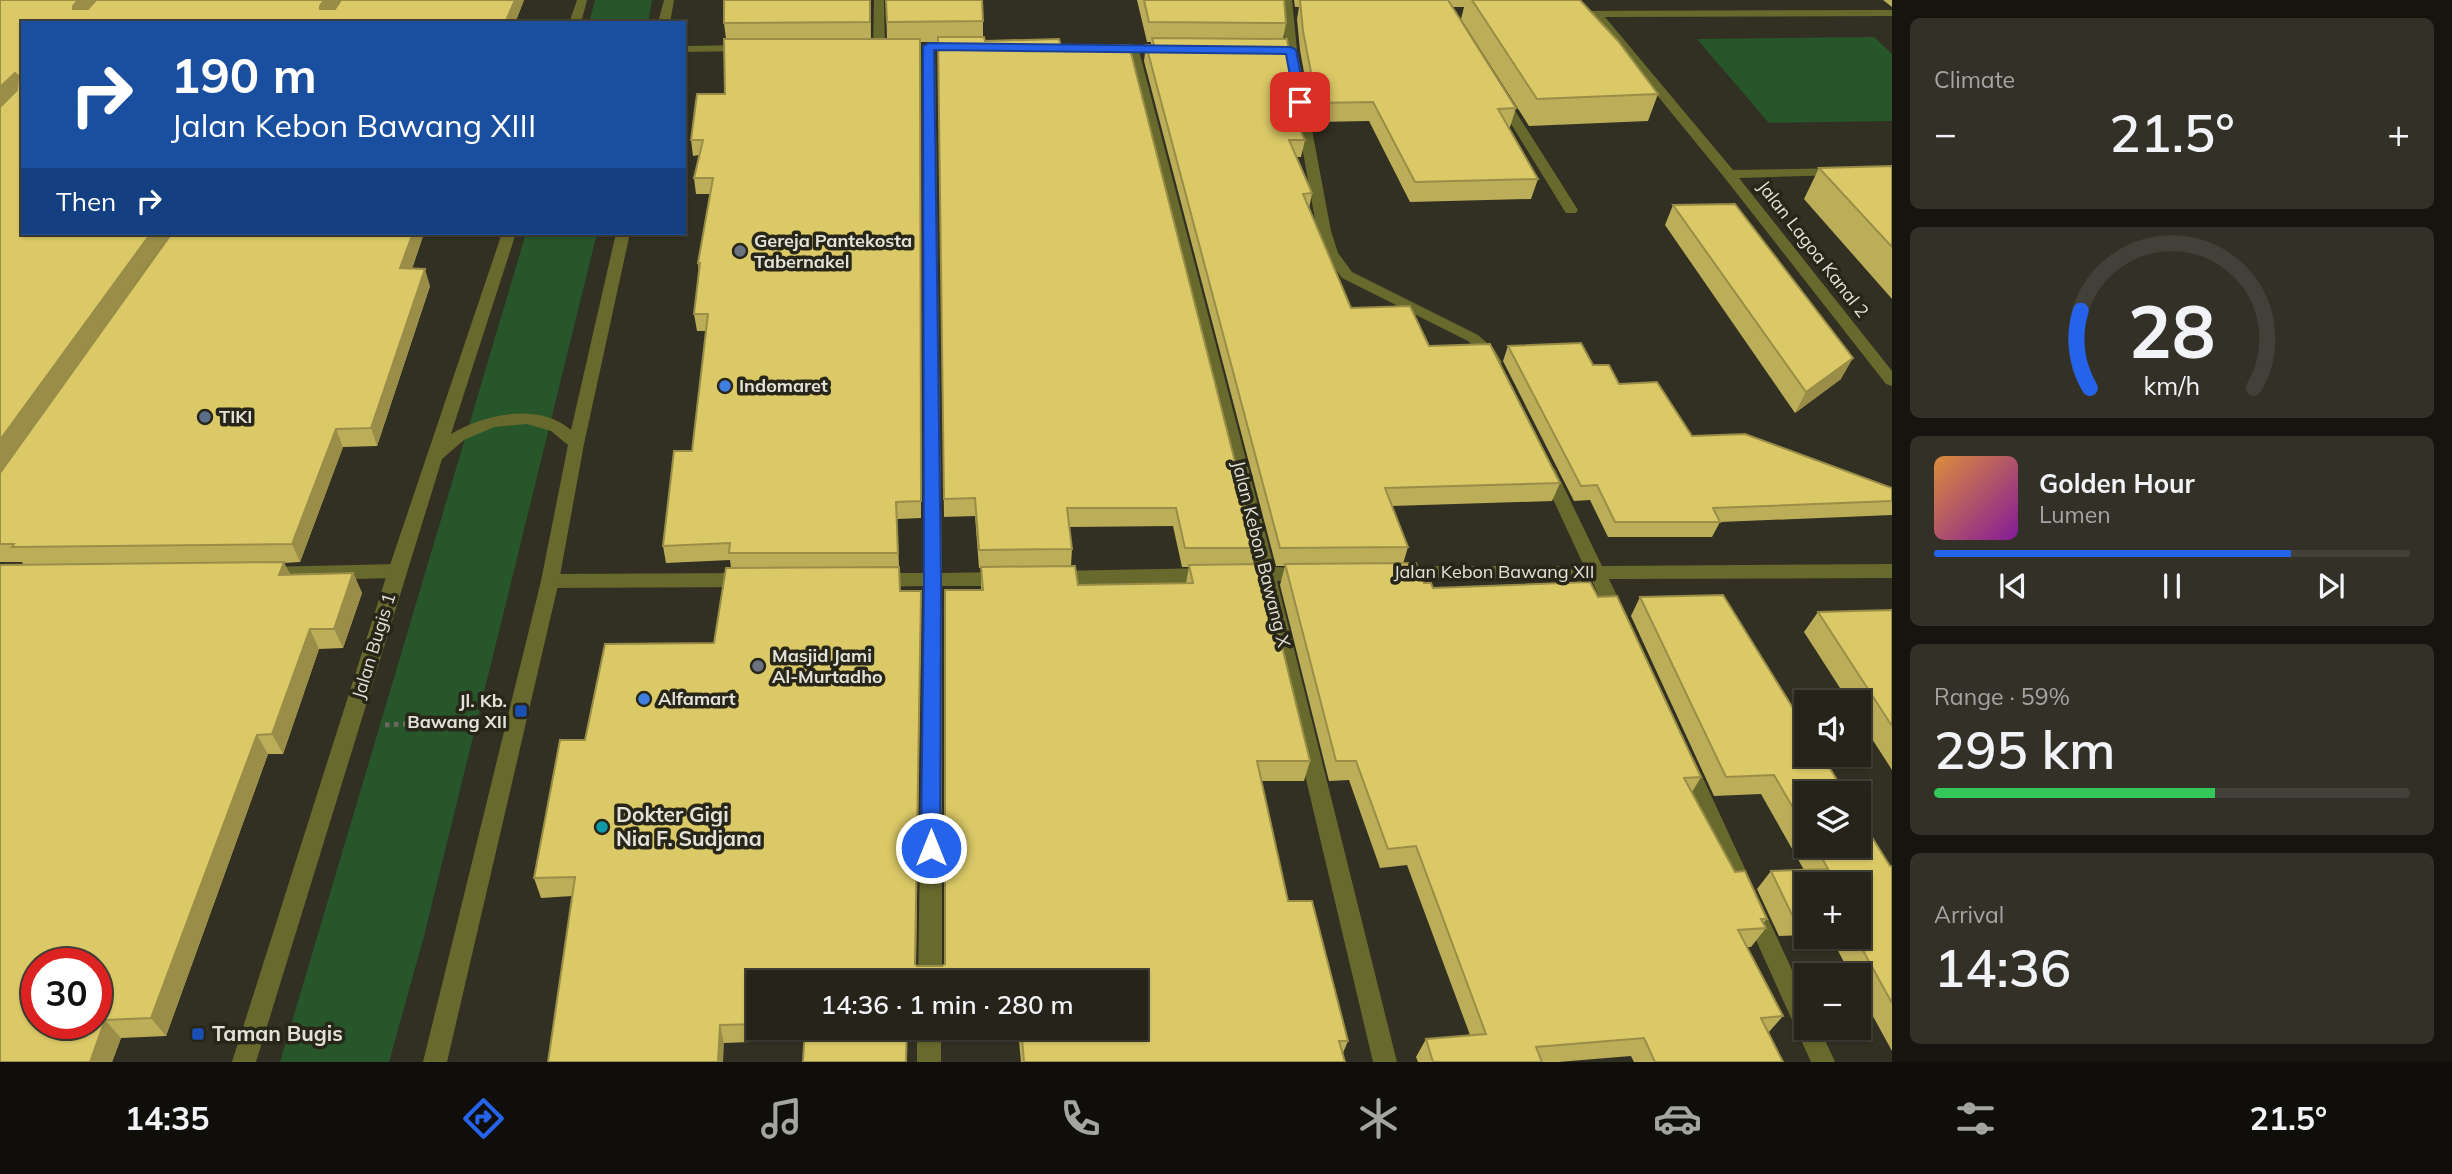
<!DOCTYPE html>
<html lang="en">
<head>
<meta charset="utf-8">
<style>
  :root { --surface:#26241a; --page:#323027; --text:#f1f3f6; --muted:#a4a4a2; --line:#424139; --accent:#2563eb }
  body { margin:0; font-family:Mulish,sans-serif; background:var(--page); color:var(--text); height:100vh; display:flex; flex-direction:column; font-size:26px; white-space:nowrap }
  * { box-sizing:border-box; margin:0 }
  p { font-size:23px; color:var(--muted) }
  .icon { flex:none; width:38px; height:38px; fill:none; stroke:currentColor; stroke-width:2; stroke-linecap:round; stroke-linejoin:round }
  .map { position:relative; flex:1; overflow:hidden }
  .drawer { display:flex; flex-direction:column; gap:18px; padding:18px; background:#15140e; width:560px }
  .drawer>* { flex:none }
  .top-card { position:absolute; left:21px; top:21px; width:665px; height:214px; border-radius:0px; box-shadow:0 2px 5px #0004,0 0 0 2px var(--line); background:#1a4fa0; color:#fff; overflow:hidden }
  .buttons { position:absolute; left:1794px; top:690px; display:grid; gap:14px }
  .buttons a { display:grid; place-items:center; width:77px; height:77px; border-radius:0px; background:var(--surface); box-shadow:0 2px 5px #0004,0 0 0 2px var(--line); font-size:35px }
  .speed { position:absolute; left:21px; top:948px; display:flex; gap:14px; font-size:35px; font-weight:700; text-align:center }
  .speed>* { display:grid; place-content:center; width:91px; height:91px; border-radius:50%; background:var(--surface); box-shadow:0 2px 5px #0004,0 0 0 2px var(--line); line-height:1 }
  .speed .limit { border:10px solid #d22; background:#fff; color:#111 }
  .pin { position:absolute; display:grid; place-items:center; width:60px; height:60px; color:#fff; margin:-30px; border-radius:14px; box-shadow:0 4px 10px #0006 }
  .me { position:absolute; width:77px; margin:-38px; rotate:0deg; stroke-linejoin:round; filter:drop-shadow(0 0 5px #0008) }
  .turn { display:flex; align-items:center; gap:24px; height:147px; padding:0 35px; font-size:32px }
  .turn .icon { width:91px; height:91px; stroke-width:2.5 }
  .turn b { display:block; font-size:49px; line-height:60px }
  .then { display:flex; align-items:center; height:66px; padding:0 35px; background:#0003; gap:14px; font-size:26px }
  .big { font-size:52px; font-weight:600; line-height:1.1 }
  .drawer .card { flex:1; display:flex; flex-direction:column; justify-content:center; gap:10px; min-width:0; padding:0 24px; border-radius:10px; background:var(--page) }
  .drawer .dial { align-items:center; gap:0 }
  .dial svg { height:182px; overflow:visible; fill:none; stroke:var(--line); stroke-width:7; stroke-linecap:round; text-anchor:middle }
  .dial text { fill:var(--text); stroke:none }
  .song { display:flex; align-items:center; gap:21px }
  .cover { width:84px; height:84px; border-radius:10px; background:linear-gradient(135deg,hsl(30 70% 55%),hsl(290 70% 35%)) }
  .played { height:7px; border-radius:4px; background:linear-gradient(90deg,var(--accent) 75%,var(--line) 75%) }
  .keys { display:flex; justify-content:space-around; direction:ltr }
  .heat { display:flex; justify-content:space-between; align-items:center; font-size:38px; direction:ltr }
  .charge { height:10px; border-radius:5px; background:linear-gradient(90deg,#34c759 59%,var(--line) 0) }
  .trip { position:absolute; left:746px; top:970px; width:402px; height:70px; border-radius:0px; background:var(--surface); box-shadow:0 2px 5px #0004,0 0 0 2px var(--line); font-weight:600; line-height:70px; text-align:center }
  .tab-bar { display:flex; height:112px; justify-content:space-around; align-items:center; background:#0f0e0a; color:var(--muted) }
  .tab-bar .icon { width:49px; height:49px }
  .tab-bar .on { color:var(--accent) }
  .tab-bar b { font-size:32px; color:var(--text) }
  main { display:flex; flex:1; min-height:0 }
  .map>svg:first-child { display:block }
</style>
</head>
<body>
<main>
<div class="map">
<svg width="1892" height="1062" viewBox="0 0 1892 1062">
  <rect width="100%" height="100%" fill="#323022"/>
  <path fill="#27562b" d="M595,0h57l-4,23h-59z
    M1874,37l18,17v67l-123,2 -72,-84z
    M526,233h71l-173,703 -35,126h-109z"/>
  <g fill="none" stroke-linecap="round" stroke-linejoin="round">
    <path stroke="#6b695d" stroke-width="5" stroke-dasharray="4.5 4.5" stroke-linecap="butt" d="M385,725l97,-5"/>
    <path fill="#68692d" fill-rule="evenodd" d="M874,0h10l1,47 -6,3 -6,-3z
      M1282,0h10l5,50 34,181 7,22 14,19 126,63 16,14 8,13 -3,3h-10l-6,-11 -15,-13 -126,-63 -18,-24 -7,-23 -32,-181z
      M1892,10v6l-287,1 128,153 112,-2 2,3 -7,4 -101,3 153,193v15l-6,-2 -162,-207 -131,-160h-23l-6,-3 6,-3z
      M929,43l6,3 7,527 60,-1 6,2 3,5 -3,5 -6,2h-60v396h-24l6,-396 -48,1 -6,-2 -3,-5 3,-5 6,-2h48l-1,-527z
      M1132,44l6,3 136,520 38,2 3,5 -3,5 -35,2 120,481h-24l-114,-481 -25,-2 -3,-5 3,-5 22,-2 -130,-520z
      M684,46l64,-1 6,3 -6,3 -64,1z
      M1501,94l6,4 71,112 -2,3h-10l-2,-3 -69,-112z
      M1547,463l8,6 47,97 290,-2v14l-283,1 18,38 -2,5h-14l-20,-43 -200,-1 -3,-5 3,-5 6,-2h187l-45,-97z
      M397,564l6,2 3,5 -3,5 -6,2 -131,3 -6,-2 -3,-5 3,-5 6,-2z
      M1212,568l6,2 3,5 -3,5 -6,2 -158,3 -6,-2 -3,-5 3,-5 6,-2z
      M746,573l6,2 3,5 -3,5 -6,2 -196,1 -6,-2 -3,-5 3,-5 6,-2z
      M1686,755l7,2 3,6 110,237v27h13l16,35h-24l-135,-299 3,-6z
      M917,1027h24v35h-24z"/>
    <path fill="#68692d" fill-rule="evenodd" d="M577,0h10l-6,23h-12z
      M664,0h10l-4,23h-12z
      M502,233h14l-65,201c33,-20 88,-32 120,-4l45,-197h14l-46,211 -25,137 -112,481h-24l118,-481 27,-136 -17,-14 -24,-7 -33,3 -30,13 -22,19 -186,603h-24l156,-491z"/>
  </g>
  <path fill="#bcad59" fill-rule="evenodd" d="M0,0l334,9 190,-9 -9,23h-492l26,382 123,-172h252l-12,36 18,17 -53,160 -34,1 -43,115 -16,1 6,11 63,-1 9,20 -19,55 -24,1 -36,105h-15l-102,282 -45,2 -9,24h-112l23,-498 -1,-2h-22z
    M724,0h147v39h16l-1,-39 97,21v16l2,4 76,5 196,502 -4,16 57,197 -6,20h-43l27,120 60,140 -5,12 2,9h-324l-2,-21 -38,1 -1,-8 -36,1 -2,-8h194l-378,-45v45h158l-2,9 -190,7 -152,-147 -31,2 -7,-20 51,-138 129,-97 17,-75 -1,-8 -64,3 -3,-17 29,-95 14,-120h-9l-3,-17 5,-40 -1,-11 12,-69h-14l-2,-16 5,-23 -6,1 -2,-16 34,-46 1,-55 -2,-16zM920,42h18l6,475 31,-1 4,52h2v22l-36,374 -3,2h-25l-1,-2 5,-353 -21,-20 -3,-72 24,-1zM1173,526l9,41h7l-3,16 -108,2 -7,-19 1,-17 -3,-22z
    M1137,0h147l2,23 -3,16 16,67 -3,14 9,20 -4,17h-5l16,36 -3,16 42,99 78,38 131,137 -8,18 -160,5 16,41 -5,17 21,19 9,5 165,9 103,180 -9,15 43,80 32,47 -4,4 3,5 -15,19h-4l36,69 -15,17 15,29h-149l-3,-6 -73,6h-140l-2,-5 10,-18 44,-4 -63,-170 -27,3 -31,-88 -20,1 -49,-196 5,-19h-9l-132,-505 2,-16h5v-3h-4z
    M1294,0h144l78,108 -6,19h-1l29,52 -7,20 -121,3 -41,-81 -56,1 -13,-72 -3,-31 2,-12h-4z
    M1448,0h132l78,94 -10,27 -119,5 -68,-107 3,-12h-11z
    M1883,0h9v7z
    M1892,166v133l-88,-100 15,-31z
    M1673,205l168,174 -46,34 -130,-188z
    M1508,346l85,19 99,71 200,52v27l-172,7 -8,15h-104l-18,-37 -16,1 -71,-140z
    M1640,597l166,196v52h52l32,21h2v185l-34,-62v-14h-7l-21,-39h28v-52h-52v51l-27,1 -22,-47 14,-18 33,-1 -43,-76 -47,2 -83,-180z
    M1892,610v160l-34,-53v-15h-9l-45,-70 14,-20z"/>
  <path fill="#998d48" d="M78,0h21l-19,21 -7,-12v-3z
    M324,0h16l-15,23 -5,-17z
    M515,0h9l-9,23h-10z
    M870,0h1l-1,42z
    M15,73l8,16 -23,21v-23z
    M151,233h20l-171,240v-33z
    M413,233h11l-18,53 -6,-18z
    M425,269l5,17 -53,160 -6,-18z
    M1853,358l-12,21 -46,34 11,-21z
    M336,429l7,18 -43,115 -8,-18z
    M284,562l9,20 -14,-7z
    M353,573l9,20 -19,55 -9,-19z
    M921,591v20l-6,371v-18z
    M310,629l9,20 -36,105 -11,-20z
    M257,735l11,19 -102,282 -15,-18z
    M105,1020l16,18 -9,24h-22z
    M720,1025l4,18 -1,19h-5z"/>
  <path fill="#dbc967" stroke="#998d48" stroke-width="2" fill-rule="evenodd" d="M0,0h78l-5,6v3h15l8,-9h228l-4,6v3h15l6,-9h174l-10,23h-482v210h128l-151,207v-333l17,-17 1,-14 -3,-3 -15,14z
    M724,0h146v22l-146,1z
    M886,0h96l1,21 -96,1z
    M1144,0h140l2,23 -137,-1z
    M1300,0h148l68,108 -18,1 40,70 -123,3 -42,-80 -56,1 -14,-72z
    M1472,0h108l38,41 40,53 -121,5z
    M938,37h46l1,4 74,-2 2,7 68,-1 128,503h-72l-9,-40h-109l5,41 -93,1 -4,-52 -31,1z
    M1152,38l135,1 12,67h-9l15,34h-16l23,53 -9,1 48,114 59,-2 19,40 61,-2 70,139 -175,5 23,59 -128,1 -134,-503h8z
    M724,39h196l1,462 -25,1 2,51h-169l1,-10 -67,3 11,-95h18l16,-137h-14l6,-51h-2l15,-85h-19l9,-38h-12l6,-46h28z
    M1892,166v81l-73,-79z
    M1735,204l118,154 -47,34 -133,-187z
    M172,233h241l-13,35 25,1 -54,159 -35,1 -44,115 -280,3 2,-3h-14v-71z
    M1581,343l12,22h16l10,19 38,-2 35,54 53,-2 147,54v13l-179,7 7,14h-105l-18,-37 -16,1 -73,-140z
    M284,562l-5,13 74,-2 -19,56h-24l-38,105 -15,1 -106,283 -46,2 -15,42h-90v-497zM37,964h59v60h-59z
    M1416,563l8,20h7l2,5 157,-6 8,15 19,-1 84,181 -17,1 51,94 10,-1 22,48h-6l5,9 -28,2 45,86 -22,2 22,44h-128l-11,-24 -108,9 6,15h-109l-7,-23 60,-5 -70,-188 -28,3 -32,-88h-20l-51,-197z
    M1262,564l48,197h-53l31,140h24l36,140h-9l6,21h-321l-3,-35h115v-45h-378v42l-38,1 -2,37h-170l27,-185 -41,1 26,-138h25l20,-96 109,-1 12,-75 173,-1 1,24h21l-6,373 2,2h25l3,-2v-374h38l-2,-23 94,-1 3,19 115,-2 -4,-18z
    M1723,595l83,134v25h15l24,39h-39v37l-32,-55 -48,2 -86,-180z
    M1892,610v116l-74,-114z
    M1858,815l32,51h2v137l-37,-67h3v-52h-52v34l-12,1 -23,-48 57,-2 -13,-24h43z
    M805,1027h102l-1,35h-103z"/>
  <path fill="#2563eb" stroke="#184099" stroke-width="2" d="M929,43l362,4 5,3 10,52 -6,3 -5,-3 -9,-48 -352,-4 7,530 -1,268 -2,5 -7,3 -7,-3 -3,-5 3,-268 -1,-534z"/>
  <g fill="#6b7280" stroke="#282619" stroke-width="2.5">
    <circle cx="740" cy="251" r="7"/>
    <circle cx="758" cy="666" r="7"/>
  </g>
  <g fill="#3f7fe0" stroke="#282619" stroke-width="2.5">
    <circle cx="725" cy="386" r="7"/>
    <circle cx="644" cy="699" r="7"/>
  </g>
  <circle fill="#5c6f8a" stroke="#282619" stroke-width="2.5" cx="205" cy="417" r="7"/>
  <g fill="#1a4fb4" stroke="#282619" stroke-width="2.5">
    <rect x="514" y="704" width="14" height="14" rx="3.5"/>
    <rect x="191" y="1027" width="14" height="14" rx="3.5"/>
  </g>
  <circle fill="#0f9aa8" stroke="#282619" stroke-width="2.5" cx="602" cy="827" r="7"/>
  <g text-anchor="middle" stroke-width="7" stroke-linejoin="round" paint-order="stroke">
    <g font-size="18" font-weight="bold" fill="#e3e2d9" stroke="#282619" text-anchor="start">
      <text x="754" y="247">Gereja Pantekosta<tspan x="754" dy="21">Tabernakel</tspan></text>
      <text x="739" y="392">Indomaret</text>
      <text x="219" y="423">TIKI</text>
      <text x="772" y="662">Masjid Jami<tspan x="772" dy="21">Al-Murtadho</tspan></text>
      <text x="658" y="705">Alfamart</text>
      <text x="507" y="707" text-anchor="end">Jl. Kb.<tspan x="507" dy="21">Bawang XII</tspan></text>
    </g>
    <g font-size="18" fill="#e3e2d9" stroke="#282619">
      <text transform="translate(1813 249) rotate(52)" y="6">Jalan Lagoa Kanal 2</text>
      <text transform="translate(1261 554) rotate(76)" y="6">Jalan Kebon Bawang X</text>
      <text x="1494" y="578">Jalan Kebon Bawang XII</text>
      <text transform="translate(374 646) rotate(-73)" y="6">Jalan Bugis 1</text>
    </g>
    <g font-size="21" font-weight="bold" fill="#e3e2d9" stroke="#282619" text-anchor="start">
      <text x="616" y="822">Dokter Gigi<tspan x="616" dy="24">Nia F. Sudjana</tspan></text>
      <text x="212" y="1041">Taman Bugis</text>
    </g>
  </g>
</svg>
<div class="buttons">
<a><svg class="icon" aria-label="sound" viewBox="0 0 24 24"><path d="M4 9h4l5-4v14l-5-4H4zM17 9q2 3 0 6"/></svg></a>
<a><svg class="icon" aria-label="layers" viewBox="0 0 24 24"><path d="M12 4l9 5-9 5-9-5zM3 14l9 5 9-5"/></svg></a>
<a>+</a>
<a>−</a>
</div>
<div class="speed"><div class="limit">30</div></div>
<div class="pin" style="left:1300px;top:102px;background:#d93025"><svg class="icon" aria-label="arrive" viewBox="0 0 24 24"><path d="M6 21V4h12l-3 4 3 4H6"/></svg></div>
<svg class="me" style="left:931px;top:848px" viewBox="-20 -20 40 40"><circle r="17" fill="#2563eb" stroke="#fff" stroke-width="3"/><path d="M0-11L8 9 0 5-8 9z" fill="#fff"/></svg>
<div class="trip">14:36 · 1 min · 280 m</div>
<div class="top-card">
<div class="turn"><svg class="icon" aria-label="right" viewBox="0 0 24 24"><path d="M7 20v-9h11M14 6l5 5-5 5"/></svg><div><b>190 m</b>Jalan Kebon Bawang XIII</div></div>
<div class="then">Then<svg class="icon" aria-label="right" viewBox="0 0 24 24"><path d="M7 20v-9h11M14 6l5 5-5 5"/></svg></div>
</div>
</div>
<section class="drawer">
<div class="card"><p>Climate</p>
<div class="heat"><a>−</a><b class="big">21.5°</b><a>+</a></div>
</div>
<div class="card dial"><svg viewBox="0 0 100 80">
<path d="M14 69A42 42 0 1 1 86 69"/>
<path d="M14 69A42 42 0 0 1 10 35" stroke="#2563eb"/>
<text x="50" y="56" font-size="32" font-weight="700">28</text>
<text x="50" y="72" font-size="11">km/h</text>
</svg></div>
<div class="card">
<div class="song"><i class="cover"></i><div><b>Golden Hour</b><p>Lumen</p></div></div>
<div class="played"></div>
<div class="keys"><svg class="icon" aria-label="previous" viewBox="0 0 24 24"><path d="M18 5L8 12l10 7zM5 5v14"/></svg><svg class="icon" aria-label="pause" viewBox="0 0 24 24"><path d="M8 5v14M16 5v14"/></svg><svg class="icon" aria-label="next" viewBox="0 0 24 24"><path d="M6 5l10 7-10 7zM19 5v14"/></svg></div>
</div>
<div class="card"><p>Range · 59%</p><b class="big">295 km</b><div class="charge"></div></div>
<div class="card"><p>Arrival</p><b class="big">14:36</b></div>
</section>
</main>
<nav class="tab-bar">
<b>14:35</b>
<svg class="icon on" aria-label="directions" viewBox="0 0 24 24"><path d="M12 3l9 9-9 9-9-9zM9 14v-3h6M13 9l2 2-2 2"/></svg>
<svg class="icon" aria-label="music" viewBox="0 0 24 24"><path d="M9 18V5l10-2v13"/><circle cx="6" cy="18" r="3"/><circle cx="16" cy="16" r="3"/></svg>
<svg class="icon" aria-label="phone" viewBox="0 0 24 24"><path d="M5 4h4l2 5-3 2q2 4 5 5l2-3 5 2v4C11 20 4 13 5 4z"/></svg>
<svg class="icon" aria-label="climate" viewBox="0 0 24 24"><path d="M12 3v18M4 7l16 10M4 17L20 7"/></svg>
<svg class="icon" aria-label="car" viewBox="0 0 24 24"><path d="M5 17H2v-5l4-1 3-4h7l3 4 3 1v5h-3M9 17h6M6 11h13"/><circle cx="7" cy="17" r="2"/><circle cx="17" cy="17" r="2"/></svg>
<svg class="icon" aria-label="filters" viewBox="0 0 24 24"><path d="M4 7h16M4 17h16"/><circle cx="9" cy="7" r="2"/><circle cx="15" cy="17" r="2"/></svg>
<b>21.5°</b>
</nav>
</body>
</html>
